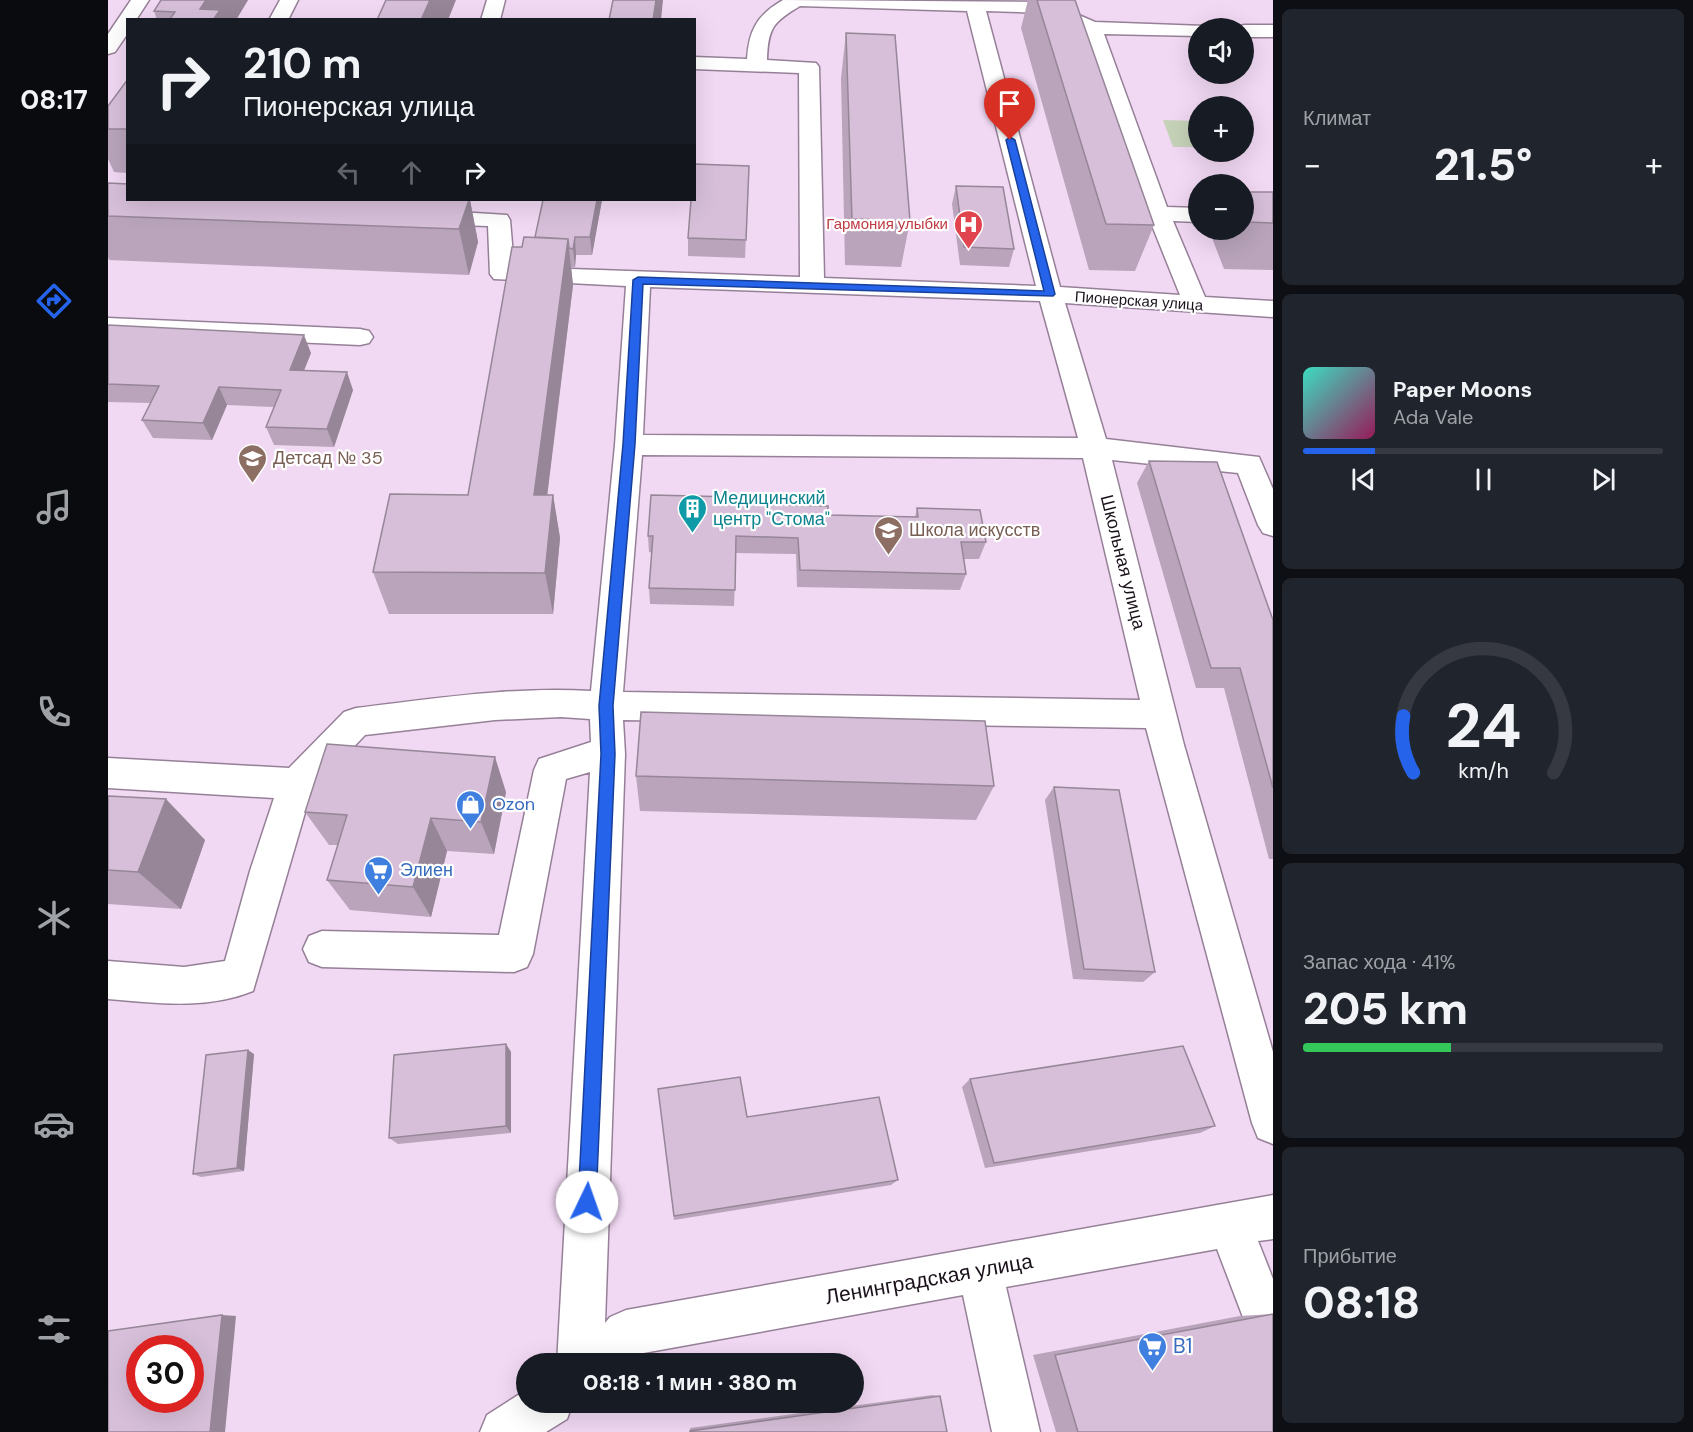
<!DOCTYPE html>
<html lang="ru">
<head>
<meta charset="utf-8">
<style>
  :root { --surface:#171b24; --page:#20242c; --text:#f1f3f6; --muted:#9ea1a6; --line:#363941; --accent:#2563eb }
  body { margin:0; font-family:"DM Sans",sans-serif; background:var(--page); color:var(--text); height:100vh; display:flex; flex-direction:column; font-size:22px; white-space:nowrap }
  * { box-sizing:border-box; margin:0 }
  p { font-size:20px; color:var(--muted) }
  .icon { flex:none; width:33px; height:33px; fill:none; stroke:currentColor; stroke-width:2; stroke-linecap:round; stroke-linejoin:round }
  .map { position:relative; flex:1; overflow:hidden }
  .panel { display:flex; flex-direction:column; gap:9px; padding:9px; background:#0d0f14; width:420px }
  .panel>* { flex:none }
  .banner { position:absolute; left:18px; top:18px; width:570px; height:183px; border-radius:0px; box-shadow:0 6px 24px #0002; background:#171b24; color:var(--text); overflow:hidden }
  .tools { position:absolute; left:1080px; top:18px; display:grid; gap:12px }
  .tools a { display:grid; place-items:center; width:66px; height:66px; border-radius:50%; background:var(--surface); box-shadow:0 6px 24px #0002; font-size:30px }
  .speed { position:absolute; left:18px; top:1335px; display:flex; gap:12px; font-size:30px; font-weight:700; text-align:center }
  .speed>* { display:grid; place-content:center; width:78px; height:78px; border-radius:50%; background:var(--surface); box-shadow:0 6px 24px #0002; line-height:1 }
  .speed .limit { border:9px solid #d22; background:#fff; color:#111 }
  .pin { position:absolute; display:grid; place-items:center; width:51px; height:51px; color:#fff; margin:-62px -26px; border-radius:50% 50% 50% 0; rotate:-45deg; box-shadow:0 0 6px #0007 }
  .pin .icon { rotate:45deg }
  .me { position:absolute; width:66px; margin:-33px; rotate:3deg; stroke-linejoin:round; filter:drop-shadow(0 0 4px #0008) }
  .turn { display:flex; align-items:center; gap:21px; height:126px; padding:0 18px; font-size:27px }
  .turn .icon { width:78px; height:78px; stroke-width:2.5 }
  .turn b { display:block; font-size:42px; line-height:51px }
  .lanes { display:flex; align-items:center; height:57px; padding:0 18px; background:#0003; justify-content:center; gap:30px; direction:ltr }
  .lanes .off { opacity:.35 }
  .big { font-size:45px; font-weight:800; line-height:1.1 }
  .panel .widget { flex:1; display:flex; flex-direction:column; justify-content:center; gap:9px; min-width:0; padding:0 21px; border-radius:9px; background:var(--page) }
  .panel .dial { align-items:center; gap:0 }
  .dial svg { height:156px; overflow:visible; fill:none; stroke:var(--line); stroke-width:7; stroke-linecap:round; text-anchor:middle }
  .dial text { fill:var(--text); stroke:none }
  .song { display:flex; align-items:center; gap:18px }
  .cover { width:72px; height:72px; border-radius:9px; background:linear-gradient(135deg,hsl(170 70% 55%),hsl(330 70% 35%)) }
  .played { height:6px; border-radius:3px; background:linear-gradient(90deg,var(--accent) 20%,var(--line) 20%) }
  .keys { display:flex; justify-content:space-around; direction:ltr }
  .heat { display:flex; justify-content:space-between; align-items:center; font-size:33px; direction:ltr }
  .charge { height:9px; border-radius:4px; background:linear-gradient(90deg,#34c759 41%,var(--line) 0) }
  .trip { position:absolute; left:408px; top:1353px; width:348px; height:60px; border-radius:30px; background:var(--surface); box-shadow:0 6px 24px #0002; font-weight:800; line-height:60px; text-align:center }
  main { display:flex; flex:1; min-height:0 }
  .dock { display:flex; flex-direction:column; width:108px; justify-content:space-around; align-items:center; background:#090b0e; color:var(--muted) }
  .dock .icon { width:42px; height:42px }
  .dock .on { color:var(--accent) }
  .dock b { font-size:27px; color:var(--text) }
  .map>svg:first-child { display:block }
</style>
</head>
<body>
<main>
<nav class="dock">
<b>08:17</b>
<svg class="icon on" aria-label="directions" viewBox="0 0 24 24"><path d="M12 3l9 9-9 9-9-9zM9 14v-3h6M13 9l2 2-2 2"/></svg>
<svg class="icon" aria-label="music" viewBox="0 0 24 24"><path d="M9 18V5l10-2v13"/><circle cx="6" cy="18" r="3"/><circle cx="16" cy="16" r="3"/></svg>
<svg class="icon" aria-label="phone" viewBox="0 0 24 24"><path d="M5 4h4l2 5-3 2q2 4 5 5l2-3 5 2v4C11 20 4 13 5 4z"/></svg>
<svg class="icon" aria-label="climate" viewBox="0 0 24 24"><path d="M12 3v18M4 7l16 10M4 17L20 7"/></svg>
<svg class="icon" aria-label="car" viewBox="0 0 24 24"><path d="M5 17H2v-5l4-1 3-4h7l3 4 3 1v5h-3M9 17h6M6 11h13"/><circle cx="7" cy="17" r="2"/><circle cx="17" cy="17" r="2"/></svg>
<svg class="icon" aria-label="filters" viewBox="0 0 24 24"><path d="M4 7h16M4 17h16"/><circle cx="9" cy="7" r="2"/><circle cx="15" cy="17" r="2"/></svg>
</nav>
<div class="map">
<svg width="1165" height="1432" viewBox="0 0 1165 1432">
  <rect width="100%" height="100%" fill="#f1d8f3"/>
  <path fill="#c6d2b8" d="M1055,120l35,1v26h-25z"/>
  <g fill="none" stroke-linecap="round" stroke-linejoin="round">
    <defs>
      <path id="minor" d="M23,0h18l-13,20h-8v13l-13,19 -7,2v-20z
        M172,0h18l-10,20h-19z
        M379,0h18l-5,20h-19z
        M675,0l260,2 3,-2h21l-7,7 35,15 110,4 2,2h-9v8l-94,-2 63,173 31,1v14l-25,-1 32,76 68,4v16l-208,-14 41,136 153,18 14,32v47l-10,-3 -5,-8 -20,-52 -126,-13 72,285 89,307v92l-15,-6 -6,-15 -106,-395 -523,-8 2,34 -20,569 5,-6 16,-7 647,-115v44l-15,2 15,38v82l-16,-7 -40,-105 -211,38 34,145h-48l-29,-137 -325,59 -9,10h-72l33,-592 -24,7 -33,175 -6,13 -13,5 -192,-5 -13,-5 -6,-13 6,-13 13,-5 177,4 35,-165 5,-11 52,-17 -1,-23 -29,-2 -66,3 -130,15 -54,57 -58,199c-47,19 -97,12 -145,8v-38l76,6 41,-6 25,-90 24,-73 -166,-10v-30l181,10 55,-56 12,-4c78,-9 157,-22 235,-17l24,-246 11,-159 -132,-7 -4,-5 -2,-48 -61,-2 -8,-2 -3,-5 3,-5 8,-2 80,5 3,5 4,47 286,10 -1,-204 -105,-4v-12l53,2c2,-29 10,-44 36,-59zM692,6l167,5 69,275 -212,-8 -5,-211 -3,-4 -49,-3c1,-32 6,-38 33,-54zM878,11l58,2 40,18 63,182 33,82 -120,-8zM542,287l390,14 38,137 -435,-3zM534,455l441,3 57,242 -517,-8z
        M1136,25h29v12h-29v-9h-8z
        M0,318l252,11 9,2 4,6 -4,6 -9,2 -252,-11z
        M418,1390v12h47l-6,17 -21,13h-66l7,-17z"/>
    </defs>
    <use href="#minor" stroke="#968098" stroke-width="3"/>
    <use href="#minor" fill="#fff" fill-rule="evenodd"/>
  </g>
  <path fill="#b9a4bb" d="M53,0h87l-12,20h-79l-3,-9z
    M920,0h47l79,225 -19,46 -46,-1 -68,-242z
    M738,33l64,188 -9,46 -56,-2 -4,-187z
    M20,79v94l-14,-1 -6,-13v-53z
    M641,166l-4,92 -57,-2v-18z
    M0,183l362,17 8,42 -9,33 -360,-15 -1,-3z
    M848,186l58,63 -5,18 -49,-2 -8,-61z
    M1136,192h29v78l-49,-1 -12,-31 4,-8h28z
    M435,200h59l-10,55h-16l-1,12h-4l2,18 -26,210h6l7,43 -7,76h-164l-16,-42 95,-77 67,-258z
    M0,325l203,28 -7,17 49,20 -19,57 -60,-2 -8,-18 8,-20 -47,-2 -15,35 -59,-2 -11,-18 9,-17 -43,-1z
    M1041,461l124,159v239h-4l-45,-171h-28l-59,-205z
    M627,504l93,11 87,2 2,-9 69,34 -7,17h-15l2,15 -6,16 -163,-3 -1,-33 -60,-1 -2,53 -84,-2 -1,-16 3,-35 -3,-1 -1,-16z
    M528,776l358,10 -18,34 -336,-9z
    M946,787l101,185 -12,10 -70,-3 -28,-179z
    M398,792l-12,62 -47,-3 -16,66 -81,-7 -23,-30 11,-35h-9l-24,-33z
    M0,796l97,44 -24,69 -73,-5z
    M398,1044l5,8v81l-113,11 -9,-6z
    M146,1054l-10,117 -43,6 -8,-3z
    M862,1079l245,47 -15,7 -215,35 -23,-81z
    M550,1089l89,28 151,63 -7,5 -217,35z
    M1165,1314v118h-217l-23,-77 207,-39z
    M824,1395l8,1 -250,36v-4z"/>
  <path fill="#968698" d="M98,0h42l-12,20h-33l-3,-11z
    M322,0h26l-8,20h-27z
    M548,0h7l-2,20h-8z
    M361,200h1l8,42 -9,33 -10,-46z
    M489,200h5l-10,55 -2,-18z
    M467,237l1,18 -1,12 -2,-18z
    M460,239l5,46 -31,253 -8,-43z
    M196,335l7,18 -14,35 -7,-18z
    M239,372l6,18 -19,57 -7,-18z
    M111,387l8,18 -15,35 -9,-17z
    M445,495l7,43 -7,76 -8,-41z
    M387,757l11,35 -12,62 -13,-32z
    M58,799l39,41 -24,69 -43,-37z
    M323,818l16,33 -16,66 -18,-30z
    M398,1044l5,8v81l-5,-7z
    M140,1050l6,4 -10,117 -7,-3z
    M114,1315l14,1 -11,116h-15z"/>
  <path fill="#d7bfd9" stroke="#968698" stroke-width="1.5" fill-rule="evenodd" d="M53,0h45l-6,9 20,1 -7,10h-44l6,-8 -21,-1z
    M278,0h44l-9,20h-44z
    M505,0h43l-3,20h-44z
    M929,0h38l79,225 -48,-1z
    M738,33l49,2 15,186 -58,-2z
    M20,79v50h-20v-23z
    M586,164l55,2 -3,74 -58,-2 3,-38h3z
    M0,183l20,1v16h341l-10,29 -351,-13z
    M848,186l47,1 11,62 -50,-2z
    M1136,192h29v31l-26,-1 -3,-8z
    M435,200h54l-7,37h-15l-2,12 -4,-1 -1,-9 -33,-2z
    M416,237l44,2 -34,256h19l-8,78 -172,-1 17,-78 78,1 44,-248h10z
    M0,325l196,10 -14,35 57,2 -20,57 -61,-2 15,-37 -62,-3 -16,36 -61,-3 17,-34 -51,-2z
    M1041,461l68,1 56,158v168l-33,-120h-29z
    M543,495l84,2v7l93,2v9l90,2 -1,-9 63,2 6,32h-25l5,32 -166,-4 -2,-32 -62,-2 -1,54 -86,-2 4,-52h-5z
    M533,712l344,9 9,65 -358,-10z
    M219,744l168,13 -14,65 -50,-4 -18,69 -86,-7 20,-65 -42,-3z
    M946,787l65,3 36,182 -71,-3z
    M0,796l58,3 -28,73 -30,-2z
    M398,1044v82l-117,12 5,-83z
    M1075,1046l32,80 -221,37 -24,-84z
    M140,1050l-11,118 -44,6 13,-119z
    M632,1077l7,40 132,-20 19,83 -224,36 -16,-127z
    M1165,1314v118h-195l-23,-77z
    M114,1315l-12,117h-102v-101zM32,1348h50v52h-50z
    M832,1396l7,36h-257v-1z"/>
  <path fill="#2563eb" stroke="#184099" stroke-width="1.5" d="M902,137l5,3 40,154 -2,2 -410,-12 -8,160 -22,262 2,48 -19,448 -3,7 -6,2 -6,-2 -3,-7 23,-448 -2,-48 24,-262 10,-164 5,-3 406,14 -38,-151z"/>
  <defs>
    <symbol id="hospital-pin" viewBox="-11 -11 22 30"><path d="M0 17L-7.5 6A9.5 9.5 0 1 1 7.5 6Z" fill="#e0444e" stroke="#fff"/><path d="M-5-5h3v3.5h4V-5h3V5h-3V1.5h-4V5h-3Z" fill="#fff"/></symbol>
    <symbol id="school-pin" viewBox="-11 -11 22 30"><path d="M0 17L-7.5 6A9.5 9.5 0 1 1 7.5 6Z" fill="#8d6e63" stroke="#fff"/><path d="M0-5L7-2L0 1L-7-2ZM-4 1L0 2.5L4 1V4Q0 6-4 4Z" fill="#fff"/></symbol>
    <symbol id="building-pin" viewBox="-11 -11 22 30"><path d="M0 17L-7.5 6A9.5 9.5 0 1 1 7.5 6Z" fill="#0f9aa8" stroke="#fff"/><path d="M-4-6H4V6H1V3H-1V6H-4ZM-2.5-4.3h1.7v1.8h-1.7ZM.8-4.3h1.7v1.8H.8ZM-2.5-1h1.7V.8h-1.7ZM.8-1h1.7V.8H.8Z" fill="#fff"/></symbol>
    <symbol id="shop-pin" viewBox="-11 -11 22 30"><path d="M0 17L-7.5 6A9.5 9.5 0 1 1 7.5 6Z" fill="#3f7fe0" stroke="#fff"/><path d="M-5-2.5h2.3a2.7 3.5 0 0 1 5.4 0H5L5.5 6h-11ZM-1.5-2.5h3a1.5 2.3 0 0 0-3 0Z" fill="#fff"/></symbol>
    <symbol id="supermarket-pin" viewBox="-11 -11 22 30"><path d="M0 17L-7.5 6A9.5 9.5 0 1 1 7.5 6Z" fill="#3f7fe0" stroke="#fff"/><path d="M-6-5.5h2.5l.6 2H6L4.5 2H-2.5L-4.4-4H-6ZM-1.5 3.2a1.3 1.3 0 1 0 .1 0ZM3 3.2a1.3 1.3 0 1 0 .1 0Z" fill="#fff"/></symbol>
  </defs>
  <g fill-rule="evenodd">
    <use href="#hospital-pin" x="844" y="208" width="33" height="45"/>
    <use href="#school-pin" x="128" y="442" width="33" height="45"/>
    <use href="#building-pin" x="568" y="492" width="33" height="45"/>
    <use href="#school-pin" x="764" y="514" width="33" height="45"/>
    <use href="#shop-pin" x="346" y="788" width="33" height="45"/>
    <use href="#supermarket-pin" x="254" y="854" width="33" height="45"/>
    <use href="#supermarket-pin" x="1028" y="1330" width="33" height="45"/>
  </g>
  <g text-anchor="middle" stroke-width="4.5" stroke-linejoin="round" paint-order="stroke">
    <g font-size="15" fill="#be3a42" stroke="#fff" text-anchor="end">
      <text x="840" y="229">Гармония улыбки</text>
    </g>
    <g font-size="15" fill="#1b121c" stroke="#fff">
      <text transform="translate(1031 301) rotate(4)" y="5">Пионерская улица</text>
    </g>
    <g font-size="18" fill="#785e54" stroke="#fff" text-anchor="start">
      <text x="165" y="464">Детсад № 35</text>
      <text x="801" y="536">Школа искусств</text>
    </g>
    <g font-size="18" fill="#0d838f" stroke="#fff" text-anchor="start">
      <text x="605" y="504">Медицинский<tspan x="605" dy="21">центр "Стома"</tspan></text>
    </g>
    <g font-size="18" fill="#1b121c" stroke="#fff">
      <text transform="translate(1015 562) rotate(76)" y="6">Школьная улица</text>
    </g>
    <g font-size="18" fill="#366cbe" stroke="#fff" text-anchor="start">
      <text x="384" y="810">Ozon</text>
      <text x="292" y="876">Элиен</text>
    </g>
    <g font-size="21" fill="#1b121c" stroke="#fff">
      <text transform="translate(821 1279) rotate(-10)" y="7">Ленинградская улица</text>
    </g>
    <g font-size="21" fill="#366cbe" stroke="#fff" text-anchor="start">
      <text x="1065" y="1353">B1</text>
    </g>
  </g>
</svg>
<div class="tools">
<a><svg class="icon" aria-label="sound" viewBox="0 0 24 24"><path d="M4 9h4l5-4v14l-5-4H4zM17 9q2 3 0 6"/></svg></a>
<a>+</a>
<a>−</a>
</div>
<div class="speed"><div class="limit">30</div></div>
<div class="pin" style="left:902px;top:140px;background:#d93025"><svg class="icon" aria-label="arrive" viewBox="0 0 24 24"><path d="M6 21V4h12l-3 4 3 4H6"/></svg></div>
<svg class="me" style="left:479px;top:1202px" viewBox="-20 -20 40 40"><circle r="19" fill="#fff"/><path d="M0-13L10 11 0 6-10 11z" fill="#2563eb"/></svg>
<div class="trip">08:18 · 1 мин · 380 m</div>
<div class="banner">
<div class="turn"><svg class="icon" aria-label="right" viewBox="0 0 24 24"><path d="M7 20v-9h11M14 6l5 5-5 5"/></svg><div><b>210 m</b>Пионерская улица</div></div>
<div class="lanes"><svg class="icon off" aria-label="left" viewBox="0 0 24 24"><path d="M17 20v-9H6M10 6l-5 5 5 5"/></svg><svg class="icon off" aria-label="ahead" viewBox="0 0 24 24"><path d="M12 20V5M6 11l6-6 6 6"/></svg><svg class="icon" aria-label="right" viewBox="0 0 24 24"><path d="M7 20v-9h11M14 6l5 5-5 5"/></svg></div>
</div>
</div>
<section class="panel">
<div class="widget"><p>Климат</p>
<div class="heat"><a>−</a><b class="big">21.5°</b><a>+</a></div>
</div>
<div class="widget">
<div class="song"><i class="cover"></i><div><b>Paper Moons</b><p>Ada Vale</p></div></div>
<div class="played"></div>
<div class="keys"><svg class="icon" aria-label="previous" viewBox="0 0 24 24"><path d="M18 5L8 12l10 7zM5 5v14"/></svg><svg class="icon" aria-label="pause" viewBox="0 0 24 24"><path d="M8 5v14M16 5v14"/></svg><svg class="icon" aria-label="next" viewBox="0 0 24 24"><path d="M6 5l10 7-10 7zM19 5v14"/></svg></div>
</div>
<div class="widget dial"><svg viewBox="0 0 100 80">
<path d="M14 69A42 42 0 1 1 86 69"/>
<path d="M14 69A42 42 0 0 1 9 40" stroke="#2563eb"/>
<text x="50" y="56" font-size="32" font-weight="700">24</text>
<text x="50" y="72" font-size="11">km/h</text>
</svg></div>
<div class="widget"><p>Запас хода · 41%</p><b class="big">205 km</b><div class="charge"></div></div>
<div class="widget"><p>Прибытие</p><b class="big">08:18</b></div>
</section>
</main>
</body>
</html>
